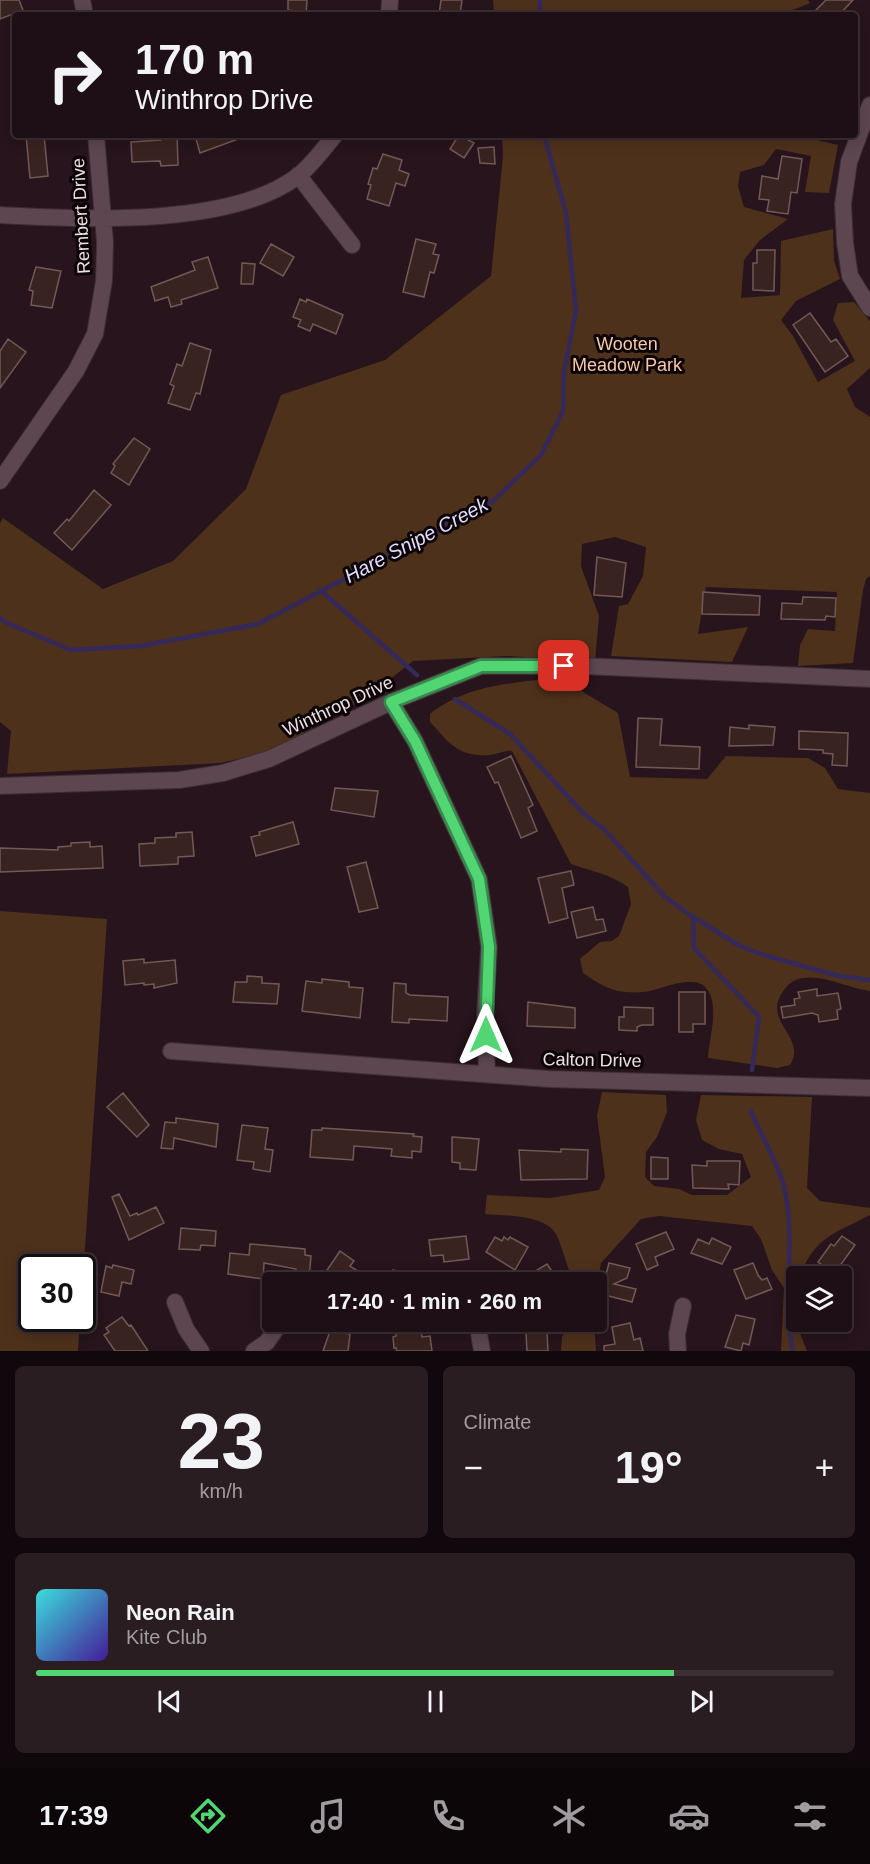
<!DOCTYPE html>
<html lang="en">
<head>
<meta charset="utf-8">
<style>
  :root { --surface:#1d0f15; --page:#2a1d22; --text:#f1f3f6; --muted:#a09ca0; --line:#3b2f34; --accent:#52d673 }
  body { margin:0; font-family:Helvetica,sans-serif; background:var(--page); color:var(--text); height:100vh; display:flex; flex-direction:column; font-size:22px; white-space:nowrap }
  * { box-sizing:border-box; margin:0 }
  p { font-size:20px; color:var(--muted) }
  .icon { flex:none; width:33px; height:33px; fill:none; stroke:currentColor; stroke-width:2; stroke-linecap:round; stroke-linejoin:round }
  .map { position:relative; height:1351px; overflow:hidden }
  .sheet { display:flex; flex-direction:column; gap:15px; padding:15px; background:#10080c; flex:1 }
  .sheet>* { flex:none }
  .hud { position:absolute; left:12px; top:12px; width:846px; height:126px; border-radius:6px; box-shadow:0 3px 15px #0003,0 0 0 2px var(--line); background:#1d0f15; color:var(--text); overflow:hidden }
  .buttons { position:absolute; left:786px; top:1266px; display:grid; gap:12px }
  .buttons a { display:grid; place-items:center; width:66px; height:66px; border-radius:6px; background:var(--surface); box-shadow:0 3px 15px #0003,0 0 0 2px var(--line); font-size:30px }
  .speed { position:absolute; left:18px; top:1254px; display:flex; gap:12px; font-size:30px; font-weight:700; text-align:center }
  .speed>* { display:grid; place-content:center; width:78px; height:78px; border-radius:50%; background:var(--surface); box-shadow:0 3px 15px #0003,0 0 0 2px var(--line); line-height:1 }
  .speed .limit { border:3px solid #111; border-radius:9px; background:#fff; color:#111 }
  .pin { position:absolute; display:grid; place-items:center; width:51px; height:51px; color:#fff; margin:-26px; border-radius:12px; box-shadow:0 3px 9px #0006 }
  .me { position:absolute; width:66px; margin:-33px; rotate:0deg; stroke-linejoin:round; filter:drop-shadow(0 0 4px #0008) }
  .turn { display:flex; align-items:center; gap:21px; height:126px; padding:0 24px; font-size:27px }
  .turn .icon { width:78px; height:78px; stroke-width:2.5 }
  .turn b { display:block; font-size:42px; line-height:51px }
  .big { font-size:45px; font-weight:700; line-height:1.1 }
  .sheet .tile { flex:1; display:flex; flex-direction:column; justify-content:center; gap:9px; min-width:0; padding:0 21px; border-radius:9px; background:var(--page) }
  .sheet .dial { align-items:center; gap:0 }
  .dial b { font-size:78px; line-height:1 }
  .song { display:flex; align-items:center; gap:18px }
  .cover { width:72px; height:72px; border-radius:9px; background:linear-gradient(135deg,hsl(180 70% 55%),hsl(260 70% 35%)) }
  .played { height:6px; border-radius:3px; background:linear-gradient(90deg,var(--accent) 80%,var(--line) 80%) }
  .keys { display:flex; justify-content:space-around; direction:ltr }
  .heat { display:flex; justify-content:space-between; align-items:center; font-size:33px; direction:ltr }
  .sheet .tiles { flex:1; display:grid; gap:15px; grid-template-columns:1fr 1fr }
  .tile:last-child { grid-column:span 2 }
  .trip { position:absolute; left:262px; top:1272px; width:345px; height:60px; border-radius:6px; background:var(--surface); box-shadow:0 3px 15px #0003,0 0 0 2px var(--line); font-weight:700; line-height:60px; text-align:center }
  .tabs { display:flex; height:96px; justify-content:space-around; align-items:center; background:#0c0608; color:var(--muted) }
  .tabs .icon { width:42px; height:42px }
  .tabs .selected { color:var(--accent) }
  .tabs b { font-size:27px; color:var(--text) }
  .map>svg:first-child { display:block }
</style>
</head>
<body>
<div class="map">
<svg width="870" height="1351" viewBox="0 0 870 1351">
  <rect width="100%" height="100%" fill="#27141c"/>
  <path fill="#4e311b" d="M493,0h315l2,3 -29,12h-287z
    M502,135h293l43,10 -9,48 -24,-1 6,-36 -35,-7 -12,16 -24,7 -2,14 6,21 44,12 -28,21 -16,20 -3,38 39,-3 1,-54 52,-12 1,32 6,18 -44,22 -15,19 12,16 25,46 37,-21 -22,-41 5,-17 16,-1 16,19v47l-23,21 8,18 15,10v159l-4,3 -3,11 -10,73 -55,3 2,-21 8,-16 27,2 2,-39 -131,-5 -8,47 50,-7 -16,35 -121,-6 8,-50 9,-2 15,-28 3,-29 -31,-10 -33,7 -1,22 18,50 -4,45 -88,-5 -94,5 -47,37 -97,54 -49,11 -213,11 4,-43 -11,-9v-199l3,-5 100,71 70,-28 73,-72 35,-94 104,-35 106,-84 12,-120z
    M560,678l58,35 12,64 77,2 19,-23 82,2 17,10 13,21 32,4v198c-26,-3 -68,-28 -86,-1 -24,32 24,46 6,75l-13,3 -69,-10c1,-21 10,-44 2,-64 -11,-26 -49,-3 -67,-2 -6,1 -13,0 -19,0 -16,-2 -28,-10 -41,-19l-3,-14 20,-17 12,-1 7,-5 12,-32 -3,-17c-18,-13 -37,-16 -57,-23l-59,-113c-8,-1 -15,4 -23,4 -32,2 -39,-12 -59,-33v-8c36,-29 86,-32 130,-36z
    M0,911l107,8 -24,359 -1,-10h-50v50l48,1 -2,32h-78z
    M602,1092l64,3 1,17 -10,25 -11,15 -1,25 9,9 25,3 13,6h35l24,-18 -9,-23 -23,-5 -17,-9 -6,-20 5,-25 111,2 -5,91 13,13 50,7v7c-34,18 -56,22 -70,61h-4v46h3l1,11 7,18h-26l3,-63 -12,-18 -11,-31 -9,-13 -93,-10 -18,3 -40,44 -4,22 -23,-3c-7,-14 -10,-29 -16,-44 -9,-24 -52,-22 -73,-24l2,-19 63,3 49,-8 6,-13 -8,-61z
    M570,1322h24l2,29h-35l1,-14z"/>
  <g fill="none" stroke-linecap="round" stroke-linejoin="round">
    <path stroke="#35285a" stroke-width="4.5" d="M540,15v-15
      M320,590l97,85
      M0,618l7,5 64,27 70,-4 117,-22 235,-123 48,-46 22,-44 1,-40 12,-60 -10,-98 -22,-78
      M455,699l55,35 75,81 19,14 61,68 28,20 47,29 27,10 72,20 31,4
      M693,917l1,31 65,69 -7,53
      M751,1111c9,23 30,58 34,80 11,53 -3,108 8,160"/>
  </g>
  <path fill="#392320" stroke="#735956" stroke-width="1.5" d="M0,0h19l4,10 -23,9z
    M288,0h19l-1,15h-11v-4l-7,-1z
    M441,0h21l-2,15h-21z
    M826,0h27l-14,15h-28z
    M26,135h18l4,41 -18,2z
    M177,135l1,30 -17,1 -1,-5 -28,1 -1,-20 30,-2v-4z
    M195,135h46v3l-41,15z
    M459,135l15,8 -10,15 -14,-9z
    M494,147l1,17 -15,-1 -2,-15z
    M383,154l19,6 -3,10 10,4 -4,12 -9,-3 -7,23 -22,-7 4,-14 -3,-1 5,-16 4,1z
    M782,156l20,3 -5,34 -6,-1 -3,22 -21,-3 2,-11 -10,-1 3,-23 16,3z
    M416,239l20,5 -3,10 6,1 -5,18 -4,-1 -6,25 -21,-5z
    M271,244l23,13 -11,19 -23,-13z
    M757,250h18l-1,41 -21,-1v-27h4z
    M208,257l10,31 -37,12 1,4 -11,3 -3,-10 -13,4 -4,-14 44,-17 -3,-8z
    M242,263l13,1 -2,20h-12z
    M36,267l25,4 -9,37 -21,-3 2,-14 -4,-1z
    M300,299l6,3 1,-3 36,16 -7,19 -23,-10 -3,7 -12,-5 3,-6 -8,-3z
    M810,313l21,29 5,-3 12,17 -23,16 -32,-47z
    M8,339l18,13 -26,36v-37z
    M190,343l21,7 -11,44 -4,-1 -6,17 -22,-7 6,-17 -4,-2 7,-20 5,2z
    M134,438l16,11 -21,36 -18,-12 4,-7 -2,-2z
    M94,490l17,15 -39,45 -18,-17 13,-14 2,2z
    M597,557l29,6 -4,34 -28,-2z
    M703,592l57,4 -1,19 -57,-1z
    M803,597l33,1 -1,19 -9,-1 -1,4 -44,-1 1,-16 20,1z
    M638,718l24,1 -2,26 40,2 -1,22 -63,-2z
    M749,725l26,2 -2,18 -44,1 1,-19 19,2z
    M799,731l49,2 -1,33 -15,-1 1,-11 -10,-1v-3l-24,-1z
    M511,756l22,49 -5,3 9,23 -16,7 -23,-56 -3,1 -8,-16z
    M335,788l43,3 -4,26 -43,-7z
    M293,822l6,22 -43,12 -5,-19 9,-2 -1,-3z
    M192,832l2,24 -16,1v7l-38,2 -1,-22 16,-1v-5l21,-1v-4z
    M90,842v5l12,-1 1,22 -103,4v-24l58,2v-3l13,-1v-3z
    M366,862l12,46 -19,4 -12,-45z
    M571,871l3,14 -12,3 6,30 -19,5 -11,-45z
    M593,907l3,13 7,-1 3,12 -29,7 -6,-26z
    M144,959v4l31,-3 2,23 -23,5v-4l-10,1v-2l-19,2 -2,-24z
    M247,976l15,1v6l17,1 -2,20 -44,-2 2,-20h12z
    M322,979l27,3v5l14,1 -3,30 -58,-7 4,-30 16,2z
    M394,983l12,1v9l4,2 38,2 -1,24 -38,-2v4l-17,-1z
    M817,989v7l21,-3 3,16 -4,1 1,9 -19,3 -1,-7 -6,-2 -29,5 -2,-11 14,-2 -1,-6 6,-1 -2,-6z
    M679,992h26v32h-12v8h-14z
    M528,1002l47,6v20l-48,-2z
    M624,1007l29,1v17h-11l-5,2v4l-18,-1v-13h5z
    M123,1093l26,32 -12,12 -30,-30z
    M176,1118l42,6 -2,23 -42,-9 -1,11 -12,-1 4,-26 11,1z
    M242,1125l26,3 -3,21 8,1 -3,22 -17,-3 1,-7 -17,-2z
    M322,1128l92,6 -1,2 9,1 -1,15 -9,-1v7l-21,-2 1,-7 -38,-3 -1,14 -43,-3 2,-27h10z
    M452,1137l27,2 -3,31 -16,-1v-6l-8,-1z
    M561,1149l27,1 -1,29 -66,1 -2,-30 42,2z
    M651,1157l17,1v21h-17z
    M707,1161h33l-1,24 -11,-1 1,5 -36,-1 -1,-23 15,1z
    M119,1194l11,22 7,-3 1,2 18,-8 8,16 -35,17 -17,-43z
    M181,1228l35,3 -1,15 -14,-1 -1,5 -21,-1z
    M666,1232l8,17 -19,8 3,8 -11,5 -11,-26z
    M466,1236l3,23 -25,3 -1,-7 -12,1 -2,-16z
    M842,1236l13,9 -21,29 -16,-12 13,-18 3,2z
    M495,1237l7,4 2,-4 4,3 2,-3 18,10 -13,23 -29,-18z
    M712,1238l19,9 -9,17 -31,-11 7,-14 11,5z
    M250,1244l55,5v6l6,1 -2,22 -14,-2 1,-7 -32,-6 -1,16 -35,-5 2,-21 19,2z
    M340,1251l14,10 -4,5 6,4 -9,12h-28z
    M609,1263l21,5 -3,10 -13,6 22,5 -4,13 -31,-8z
    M753,1263l5,12 4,5 5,-2 5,11 -26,10 -12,-29z
    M547,1264l12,18h-42l17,-10z
    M113,1265l21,5 -3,14 -9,-2 -3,14 -18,-4 5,-26 6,2z
    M393,1270l36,8 -1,4h-37z
    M736,1315l19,4 -6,26 -6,-2 -2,8 -16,-4z
    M122,1317l7,9 2,-1 17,26h-33l-11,-16 5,-3 -3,-4z
    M630,1323l4,17 6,-2 3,13h-39v-5l11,-2 -3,-17z
    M418,1324l3,2 1,11 8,-1 2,15h-35l-1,-3h-2l-1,-11 3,-1v-10z
    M330,1331l20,3 -2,17h-25z
    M547,1332l1,19h-21l-1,-18z"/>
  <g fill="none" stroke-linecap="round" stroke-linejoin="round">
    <defs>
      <path id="minor" d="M82,0l3,15
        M389,15l1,-15
        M870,105l-21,57 -6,42 2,39 5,33 20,32
        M298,175l54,70
        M0,215c83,4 229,13 298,-39 14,-11 26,-28 37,-41
        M0,481l76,-110 19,-37 9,-53 1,-39 -9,-107
        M391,702l24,39 64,138 10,68 -4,68 2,59
        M0,786l179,-6 44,-7 46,-14 122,-57 90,-36h103l286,13
        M171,1051l378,28 321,9
        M175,1302l11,27 15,22
        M477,1322l5,29
        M254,1351l13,-9 12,-17
        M678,1351l-1,-17 6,-28"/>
    </defs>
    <use href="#minor" stroke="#3b2e32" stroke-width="18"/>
    <use href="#minor" stroke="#5d464f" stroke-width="16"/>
  </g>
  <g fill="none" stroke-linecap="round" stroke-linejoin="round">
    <defs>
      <path id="route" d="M486,1035l3,-88 -10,-68 -64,-138 -24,-39 90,-36h83"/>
    </defs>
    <use href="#route" stroke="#358b4b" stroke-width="15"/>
    <use href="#route" stroke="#52d673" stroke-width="10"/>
  </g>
  <g text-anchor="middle" stroke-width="6" stroke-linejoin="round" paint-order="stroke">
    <g font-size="18" fill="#eddee3" stroke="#0b0406">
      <text transform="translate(81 216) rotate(-93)" y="6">Rembert Drive</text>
      <text transform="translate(338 706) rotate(-25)" y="6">Winthrop Drive</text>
      <text transform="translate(592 1060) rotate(1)" y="6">Calton Drive</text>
    </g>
    <g font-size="18" fill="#f7c7a7" stroke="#0b0406">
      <text x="627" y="350">Wooten<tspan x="627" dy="21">Meadow Park</tspan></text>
    </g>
    <g font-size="20" font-style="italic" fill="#e1dbfd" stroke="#0b0406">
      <text transform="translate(416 540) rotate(-28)" y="7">Hare Snipe Creek</text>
    </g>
  </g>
</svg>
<div class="buttons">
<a><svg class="icon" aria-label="layers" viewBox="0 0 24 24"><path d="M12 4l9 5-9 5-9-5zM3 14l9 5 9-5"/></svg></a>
</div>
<div class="speed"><div class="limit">30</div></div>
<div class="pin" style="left:564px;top:666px;background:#d93025"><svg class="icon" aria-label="arrive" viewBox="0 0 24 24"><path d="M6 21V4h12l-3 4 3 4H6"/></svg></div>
<svg class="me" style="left:486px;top:1035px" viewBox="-20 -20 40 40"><path d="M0-17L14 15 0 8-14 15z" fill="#52d673" stroke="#fff" stroke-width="4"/></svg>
<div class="trip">17:40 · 1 min · 260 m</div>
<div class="hud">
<div class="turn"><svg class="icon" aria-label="right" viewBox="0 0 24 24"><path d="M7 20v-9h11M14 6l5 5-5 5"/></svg><div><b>170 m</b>Winthrop Drive</div></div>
</div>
</div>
<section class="sheet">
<div class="tiles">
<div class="tile dial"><b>23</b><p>km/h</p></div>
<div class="tile"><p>Climate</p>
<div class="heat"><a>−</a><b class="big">19°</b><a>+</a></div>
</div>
<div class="tile">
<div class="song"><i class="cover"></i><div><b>Neon Rain</b><p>Kite Club</p></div></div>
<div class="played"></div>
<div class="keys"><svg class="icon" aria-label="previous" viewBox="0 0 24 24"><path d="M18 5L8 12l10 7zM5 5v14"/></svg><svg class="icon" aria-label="pause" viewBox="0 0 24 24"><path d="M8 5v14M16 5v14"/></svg><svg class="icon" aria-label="next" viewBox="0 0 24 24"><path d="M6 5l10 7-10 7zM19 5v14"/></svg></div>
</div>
</div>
</section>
<nav class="tabs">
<b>17:39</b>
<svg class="icon selected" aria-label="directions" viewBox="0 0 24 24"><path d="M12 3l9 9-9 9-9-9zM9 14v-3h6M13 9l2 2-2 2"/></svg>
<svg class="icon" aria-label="music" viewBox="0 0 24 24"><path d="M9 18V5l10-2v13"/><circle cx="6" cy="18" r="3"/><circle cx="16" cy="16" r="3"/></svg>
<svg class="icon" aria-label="phone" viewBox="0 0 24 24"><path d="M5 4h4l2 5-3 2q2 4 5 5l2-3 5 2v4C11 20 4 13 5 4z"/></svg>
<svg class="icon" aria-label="climate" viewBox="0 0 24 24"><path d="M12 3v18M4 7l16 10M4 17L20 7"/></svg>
<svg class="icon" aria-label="car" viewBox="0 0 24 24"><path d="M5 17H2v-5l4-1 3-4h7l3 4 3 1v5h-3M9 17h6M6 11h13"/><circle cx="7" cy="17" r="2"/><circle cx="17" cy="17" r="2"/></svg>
<svg class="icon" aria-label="filters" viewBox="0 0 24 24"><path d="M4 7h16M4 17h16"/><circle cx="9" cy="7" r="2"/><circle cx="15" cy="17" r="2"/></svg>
</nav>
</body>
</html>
